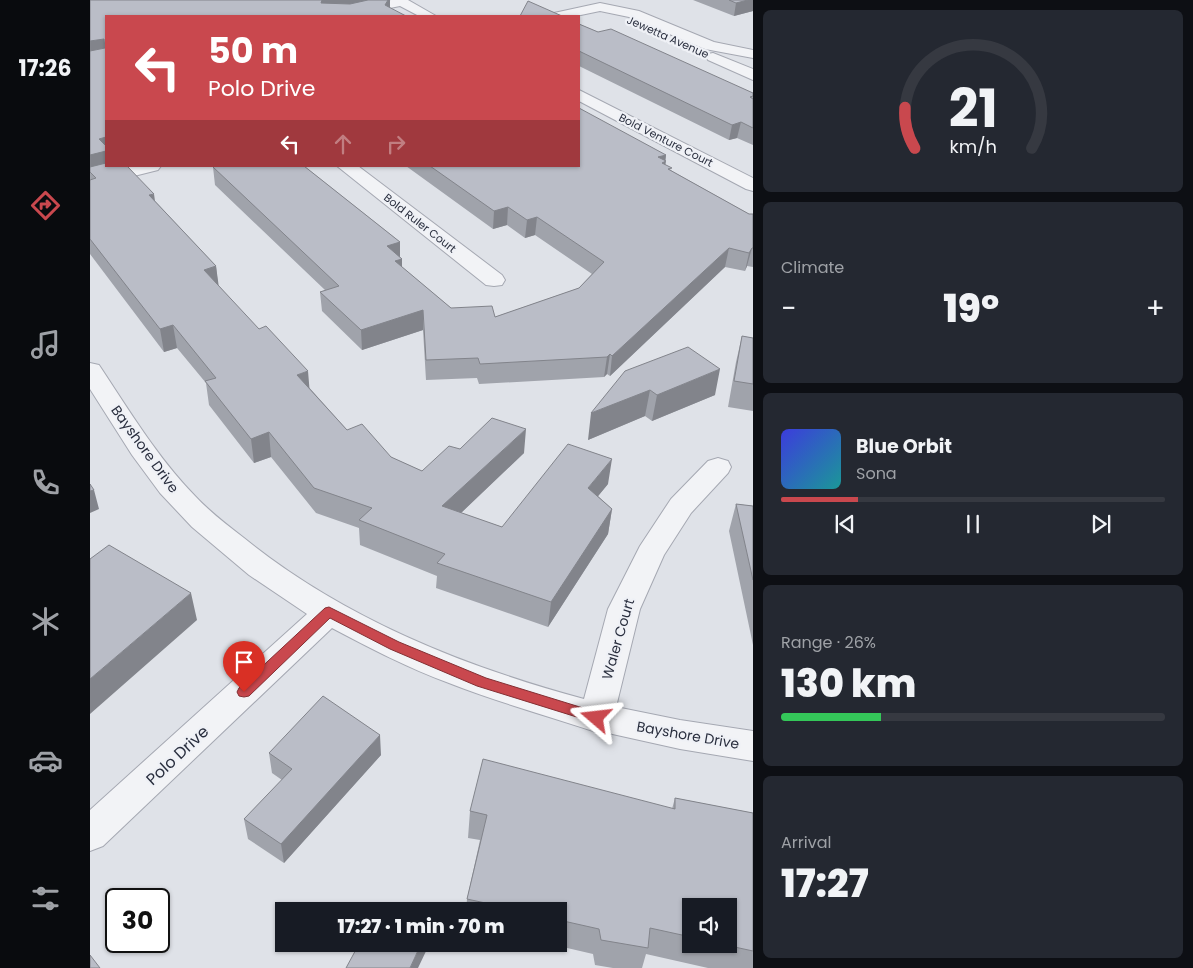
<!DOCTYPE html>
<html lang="en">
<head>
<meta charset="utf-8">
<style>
  :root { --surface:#171b24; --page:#242831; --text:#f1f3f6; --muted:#9ea1a6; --line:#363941; --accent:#c9484e }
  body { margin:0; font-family:Poppins,sans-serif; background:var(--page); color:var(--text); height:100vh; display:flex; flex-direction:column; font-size:19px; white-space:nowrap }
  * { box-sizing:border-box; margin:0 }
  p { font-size:16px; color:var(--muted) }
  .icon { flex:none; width:28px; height:28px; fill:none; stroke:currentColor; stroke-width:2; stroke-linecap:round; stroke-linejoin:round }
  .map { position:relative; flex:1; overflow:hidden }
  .panel { display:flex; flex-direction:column; gap:10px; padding:10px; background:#0d0f14; width:440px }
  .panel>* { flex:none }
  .guide { position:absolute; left:15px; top:15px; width:475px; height:152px; border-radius:0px; box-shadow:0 1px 4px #0004; background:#c9484e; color:#fff; overflow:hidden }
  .buttons { position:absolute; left:592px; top:898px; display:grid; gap:10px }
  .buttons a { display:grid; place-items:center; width:55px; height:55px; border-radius:0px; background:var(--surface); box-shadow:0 1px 4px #0004; font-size:25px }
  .speed { position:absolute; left:15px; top:888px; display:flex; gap:10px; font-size:25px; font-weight:700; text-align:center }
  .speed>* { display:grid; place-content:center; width:65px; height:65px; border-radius:50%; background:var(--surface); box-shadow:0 1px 4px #0004; line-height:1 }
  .speed .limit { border:2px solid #111; border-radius:8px; background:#fff; color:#111 }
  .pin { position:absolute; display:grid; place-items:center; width:42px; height:42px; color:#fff; margin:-51px -21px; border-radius:50% 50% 50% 0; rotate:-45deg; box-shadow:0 0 5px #0007 }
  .pin .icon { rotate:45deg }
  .me { position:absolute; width:55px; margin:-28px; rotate:287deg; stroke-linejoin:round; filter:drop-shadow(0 0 4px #0008) }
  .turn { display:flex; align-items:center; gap:18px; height:105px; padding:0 20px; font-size:22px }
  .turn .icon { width:65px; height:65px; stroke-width:2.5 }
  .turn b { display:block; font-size:35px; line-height:42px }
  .lanes { display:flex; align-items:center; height:48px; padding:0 20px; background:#0003; justify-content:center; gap:25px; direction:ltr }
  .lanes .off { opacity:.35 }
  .big { font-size:38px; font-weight:800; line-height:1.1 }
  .panel .tile { flex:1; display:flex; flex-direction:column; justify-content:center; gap:8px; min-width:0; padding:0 18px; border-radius:8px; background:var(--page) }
  .panel .dial { align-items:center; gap:0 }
  .dial svg { height:130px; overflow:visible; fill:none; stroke:var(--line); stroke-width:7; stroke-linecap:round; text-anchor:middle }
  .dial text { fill:var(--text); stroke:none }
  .song { display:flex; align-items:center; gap:15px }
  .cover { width:60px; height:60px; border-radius:8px; background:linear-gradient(135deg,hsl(240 70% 55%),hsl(180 70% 35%)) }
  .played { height:5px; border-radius:2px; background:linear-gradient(90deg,var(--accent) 20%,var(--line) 20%) }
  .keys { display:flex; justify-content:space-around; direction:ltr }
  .heat { display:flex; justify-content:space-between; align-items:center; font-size:28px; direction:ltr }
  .charge { height:8px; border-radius:4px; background:linear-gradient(90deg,#34c759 26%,var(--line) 0) }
  .trip { position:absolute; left:185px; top:902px; width:292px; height:50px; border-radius:0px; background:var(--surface); box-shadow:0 1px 4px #0004; font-weight:800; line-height:50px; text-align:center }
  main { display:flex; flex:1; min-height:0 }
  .dock { display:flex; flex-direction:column; width:90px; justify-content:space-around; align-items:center; background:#090b0e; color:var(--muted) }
  .dock .icon { width:35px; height:35px }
  .dock .on { color:var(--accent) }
  .dock b { font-size:22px; color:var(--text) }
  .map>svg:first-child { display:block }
</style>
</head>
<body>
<main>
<nav class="dock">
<b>17:26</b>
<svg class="icon on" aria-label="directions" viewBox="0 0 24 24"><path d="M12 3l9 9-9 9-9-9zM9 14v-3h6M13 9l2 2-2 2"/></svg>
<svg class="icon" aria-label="music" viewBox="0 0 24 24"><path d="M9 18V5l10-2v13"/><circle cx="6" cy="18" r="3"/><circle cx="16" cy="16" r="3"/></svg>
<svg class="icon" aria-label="phone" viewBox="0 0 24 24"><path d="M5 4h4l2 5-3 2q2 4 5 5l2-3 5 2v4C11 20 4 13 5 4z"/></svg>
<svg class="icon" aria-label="climate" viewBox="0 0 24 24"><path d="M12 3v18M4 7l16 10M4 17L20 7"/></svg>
<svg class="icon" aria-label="car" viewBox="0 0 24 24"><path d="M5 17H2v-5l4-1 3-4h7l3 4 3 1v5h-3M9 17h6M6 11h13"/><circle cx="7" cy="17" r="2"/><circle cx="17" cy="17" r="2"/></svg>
<svg class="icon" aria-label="filters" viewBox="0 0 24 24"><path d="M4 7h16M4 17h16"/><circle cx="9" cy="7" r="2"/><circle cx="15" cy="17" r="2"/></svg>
</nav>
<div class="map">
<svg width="663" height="968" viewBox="0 0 663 968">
  <rect width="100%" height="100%" fill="#dfe2e8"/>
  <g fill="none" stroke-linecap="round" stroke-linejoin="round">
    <defs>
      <path id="minor" d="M301,0h17l28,16h-17l-19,-10 -50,10h-27l7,-4z
        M510,3l39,8 75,31 39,8v8l-48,-9 -76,-32 -29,-6 -24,5h-24l2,-3z
        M623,53l40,16v11l-45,-20 -2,-3 2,-3z
        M489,90l174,88v13l-7,-2 -167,-88z
        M38,166h33l-3,4 -68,17v-12z
        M247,166h21l144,109 3,5 -3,5 -8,1 -8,-1z
        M0,363l9,2c30,45 58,92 96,131 15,16 32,29 49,42 99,80 218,128 340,161l24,-90 32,-63 31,-47 37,-38 10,-3 10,3 3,6 -3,6 -37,40 -27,42 -24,54 -24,98 64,13 73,11v30l-73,-12 -81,-18 -3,1c-48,-16 -99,-30 -147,-49 -41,-15 -79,-35 -117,-55l-229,218 -13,5v-41l217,-196 -58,-39 -57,-48 -32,-34 -28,-38 -42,-66z"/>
    </defs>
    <use href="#minor" stroke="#a5a8b2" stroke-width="2"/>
    <use href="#minor" fill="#f2f3f6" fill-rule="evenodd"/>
  </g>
  <path fill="#a0a3ab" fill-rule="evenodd" d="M0,0h300v8l-284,8v150l49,35 61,65 2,19 129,145 44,27 31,14 38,-22 64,4 -63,60 41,14 106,-43 -10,12 14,13 -4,25 -60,93 -112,-39 1,-12 -77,-31 -1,-17 -43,-15 -45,-56 -17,6 -45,-58 -3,-22 -29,-35 -13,4 -74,-98z
    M603,0h60v11l-19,5z
    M489,24l19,8 155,61v52l-16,-7 -8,2 -150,-74z
    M576,155l-1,10 7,6 77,43h4v53l-6,-1 -2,5 -20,-4 -115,109 -3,-2 -3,3 -125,7 -2,-6 -51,2 -3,-50 -61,20 -40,-39 -2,-19 5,-2 -110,-105 -2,-18 -1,-1h92l96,76v15l2,2v8l49,41 44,9 84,-29 13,-14 -57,-39 -10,3 -18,-13 -14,4 -87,-63h173z
    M652,336l11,2v73l-25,-4 8,-45z
    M535,371l90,24 -63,26 -7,-5 -57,24z
    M646,504l17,2v139l-24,-114z
    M179,753l112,2 -97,108 -36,-24 -4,-20 38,-39 -10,-7z
    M585,798l78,15v155h-45l-62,-14 -4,14h-29l-18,-3 -2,-11 -43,-10h9v-33h-93l1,-12 13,-59 -12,-2 2,-27 202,-2zM601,906l38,38h-38z"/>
  <path fill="#82848b" d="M231,0h65l-56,10 -9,-7z
    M298,0h2v10l-5,-5z
    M658,0h5v11l-19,5 2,-13z
    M14,39l2,10 -16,8v-16z
    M651,122l-4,16 -8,2 3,-15z
    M16,137v29l-16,6v-17l9,-16z
    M576,155l-1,7 1,-1 -3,18 -5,-22z
    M64,194l3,21 -8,-20z
    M418,207l-1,18 -14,4 1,-18z
    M447,217l-2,18 -10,3 2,-18z
    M310,242v17h2v19l-15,-32z
    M639,248l-4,19 -115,109 2,-20z
    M662,248l-5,18 -2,5 4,-18z
    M126,266l3,22 -15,-18z
    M333,310v20l-61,20 -1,-20z
    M83,325l4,23 -13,4 -4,-23z
    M520,354l-3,20 -3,3 3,-20z
    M630,369l-5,26 -63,26 5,-26z
    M218,371l2,24 -13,-20z
    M560,390l-5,26 -57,24 3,-27z
    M436,429l-2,24 -82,78v-25z
    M179,432l2,25 -17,6 -3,-24z
    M522,459l-4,25 -23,28 3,-24z
    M4,490l5,19 -9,4v-22z
    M522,509l-4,25 -60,93 3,-25z
    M101,593l6,27 -107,94v-35z
    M290,735l1,20 -97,108 -3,-19z
    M331,944h7v3l-10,21h-8z"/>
  <path fill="#babdc7" stroke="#82848b" d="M0,0h232l-1,3 29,1 18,-4h20l-3,5 21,11h-300v121l-7,2 7,7v5l-16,4v-104l15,-3 -1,-9 -14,2z
    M639,0h19l-12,3z
    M438,1l34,15h-42z
    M489,24l19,8 13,-3 142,64v3l-3,1 3,2v29l-12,-6 -9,3 -153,-74z
    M489,108l87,47 -8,2 8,4 -4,2 10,5 -4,1 81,45h4v34h-1l-3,5 -20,-5 -117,108 -2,-2 -3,3 -127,7 -2,-6 -52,2 -3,-50 -62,20 -41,-38 19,-6 -126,-119 3,-1h88l96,76 -13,4 15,13 -7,2 56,47 41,-2 3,11 84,-29 25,-26 -67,-45 -10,3 -19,-13 -14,4 -64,-45h149z
    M16,163v3h21l27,28 -5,1 67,71 -12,4 55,59 7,-3 42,45 -11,4 50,55 15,-6 29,33 31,14 27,-25 11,3 32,-31 34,11 -84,77 60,21 66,-83 44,15 -24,29 24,21 -61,93 -114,-39 8,-9 -86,-34 13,-12 -58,-20 -45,-56 -18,7 -46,-58 11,-3 -43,-53 -13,4 -70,-90v-59l6,-2 -6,-6v-5z
    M652,336l11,2v46l-19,-3z
    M598,347l32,22 -63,26 -7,-5 -59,23 34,-42z
    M0,484l4,6 -4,1z
    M646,504l17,2v74z
    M19,545l82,48 -101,86v-120z
    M233,696l57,39 -99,109 -37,-25 48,-50 -23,-16z
    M393,759l192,50v-11l78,15v138l-32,-7h8v-38h-38v31l-41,-9 -2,20 -47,-8 -2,-11 -40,-9v-9h-37l-55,-12 20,-84 -17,-4z
    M287,908l7,3h-8z
    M269,944h62l-11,24h-64z
    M0,955l10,13h-10z"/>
  <path fill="#c9484e" stroke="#832f33" d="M239,607l70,35 87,36 110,34 6,1 2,5 -2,4 -6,1 -119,-37 -87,-37 -60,-31 -81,78 -5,1 -5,-1 -2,-4 2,-4 86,-80z"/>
  <g text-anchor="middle" stroke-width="4.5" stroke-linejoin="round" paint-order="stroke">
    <g font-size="11" fill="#292e3e" stroke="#eff1f6">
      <text transform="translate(578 37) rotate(24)" y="4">Jewetta Avenue</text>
      <text transform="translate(576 140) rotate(27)" y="4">Bold Venture Court</text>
      <text transform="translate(330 223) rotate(38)" y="4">Bold Ruler Court</text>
    </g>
    <g font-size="14" fill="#292e3e" stroke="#eff1f6">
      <text transform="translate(55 449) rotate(54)" y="5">Bayshore Drive</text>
      <text transform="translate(528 639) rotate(-74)" y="5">Waler Court</text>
      <text transform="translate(598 735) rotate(10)" y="5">Bayshore Drive</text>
    </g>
    <g font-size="16" fill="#292e3e" stroke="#eff1f6">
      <text transform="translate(87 755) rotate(-43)" y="6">Polo Drive</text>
    </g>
  </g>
</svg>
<div class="buttons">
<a><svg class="icon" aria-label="sound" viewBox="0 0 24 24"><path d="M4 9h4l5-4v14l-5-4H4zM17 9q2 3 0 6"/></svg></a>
</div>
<div class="speed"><div class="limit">30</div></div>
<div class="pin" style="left:154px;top:692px;background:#d93025"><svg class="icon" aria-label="arrive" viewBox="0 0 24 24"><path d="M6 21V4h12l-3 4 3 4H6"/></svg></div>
<svg class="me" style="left:506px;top:718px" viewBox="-20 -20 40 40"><path d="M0-17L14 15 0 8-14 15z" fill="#c9484e" stroke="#fff" stroke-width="4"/></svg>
<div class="trip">17:27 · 1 min · 70 m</div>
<div class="guide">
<div class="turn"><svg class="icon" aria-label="left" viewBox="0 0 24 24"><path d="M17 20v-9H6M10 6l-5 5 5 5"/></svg><div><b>50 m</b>Polo Drive</div></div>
<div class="lanes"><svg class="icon" aria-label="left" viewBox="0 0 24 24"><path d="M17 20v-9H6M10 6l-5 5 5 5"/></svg><svg class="icon off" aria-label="ahead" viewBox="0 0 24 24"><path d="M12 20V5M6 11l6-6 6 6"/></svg><svg class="icon off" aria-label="right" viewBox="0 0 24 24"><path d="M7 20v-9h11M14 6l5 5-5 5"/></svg></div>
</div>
</div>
<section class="panel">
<div class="tile dial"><svg viewBox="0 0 100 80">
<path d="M14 69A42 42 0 1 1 86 69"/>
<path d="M14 69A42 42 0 0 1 8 44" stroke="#c9484e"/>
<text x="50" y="56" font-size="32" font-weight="700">21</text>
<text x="50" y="72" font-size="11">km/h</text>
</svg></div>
<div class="tile"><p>Climate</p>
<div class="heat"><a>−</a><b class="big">19°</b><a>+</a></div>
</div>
<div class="tile">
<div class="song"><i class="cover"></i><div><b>Blue Orbit</b><p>Sona</p></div></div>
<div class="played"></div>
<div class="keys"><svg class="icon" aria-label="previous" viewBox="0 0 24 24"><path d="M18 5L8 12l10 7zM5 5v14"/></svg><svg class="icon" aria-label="pause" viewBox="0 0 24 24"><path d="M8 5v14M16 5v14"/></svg><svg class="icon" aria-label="next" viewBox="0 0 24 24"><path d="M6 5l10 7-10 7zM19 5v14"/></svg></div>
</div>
<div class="tile"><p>Range · 26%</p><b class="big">130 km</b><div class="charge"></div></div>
<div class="tile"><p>Arrival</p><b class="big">17:27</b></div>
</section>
</main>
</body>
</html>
